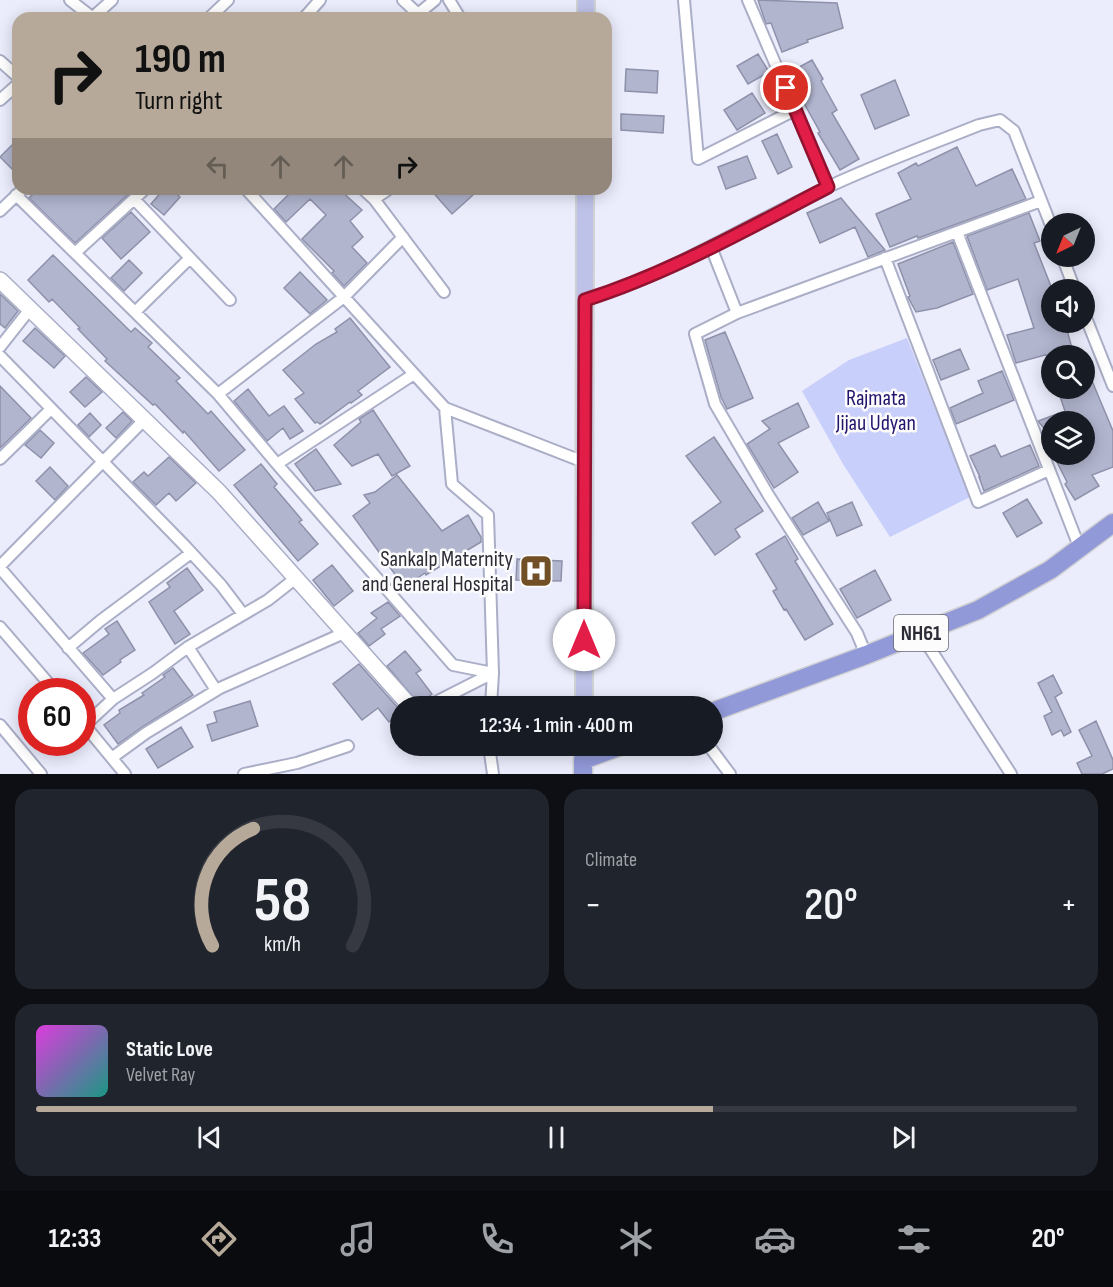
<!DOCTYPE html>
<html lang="en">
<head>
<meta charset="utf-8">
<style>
  :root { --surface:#171b24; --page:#20242c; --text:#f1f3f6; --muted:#9ea1a6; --line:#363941; --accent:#b7a999 }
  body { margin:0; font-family:"Sofia Sans Condensed",sans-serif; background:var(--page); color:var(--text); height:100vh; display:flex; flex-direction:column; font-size:22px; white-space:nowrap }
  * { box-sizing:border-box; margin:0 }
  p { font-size:20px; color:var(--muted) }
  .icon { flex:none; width:33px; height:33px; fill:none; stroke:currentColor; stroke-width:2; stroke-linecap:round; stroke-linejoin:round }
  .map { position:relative; height:774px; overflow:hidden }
  .panel { display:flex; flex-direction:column; gap:15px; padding:15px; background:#0d0f14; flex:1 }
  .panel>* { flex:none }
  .hud { position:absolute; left:12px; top:12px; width:600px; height:183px; border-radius:18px; box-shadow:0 3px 15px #0003; background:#b7a999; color:#111; overflow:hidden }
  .needle { width:39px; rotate:223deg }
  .fabs { position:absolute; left:1041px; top:213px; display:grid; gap:12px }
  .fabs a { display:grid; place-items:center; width:54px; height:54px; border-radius:50%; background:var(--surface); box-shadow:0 3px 15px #0003; font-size:30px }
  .speed { position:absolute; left:18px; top:678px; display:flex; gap:12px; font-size:30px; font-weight:700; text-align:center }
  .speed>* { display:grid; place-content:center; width:78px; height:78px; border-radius:50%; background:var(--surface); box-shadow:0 3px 15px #0003; line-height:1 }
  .speed .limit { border:9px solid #d22; background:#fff; color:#111 }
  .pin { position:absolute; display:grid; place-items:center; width:51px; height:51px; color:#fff; margin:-26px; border:3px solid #fff; border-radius:50%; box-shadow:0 2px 6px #0007 }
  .me { position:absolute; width:66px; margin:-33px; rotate:0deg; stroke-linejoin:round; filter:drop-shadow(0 0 4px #0008) }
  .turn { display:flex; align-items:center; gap:21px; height:126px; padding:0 24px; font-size:27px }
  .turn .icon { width:78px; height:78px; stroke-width:2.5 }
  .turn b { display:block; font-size:42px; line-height:51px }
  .lanes { display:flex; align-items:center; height:57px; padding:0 24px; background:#0003; justify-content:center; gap:30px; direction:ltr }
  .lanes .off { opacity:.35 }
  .big { font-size:45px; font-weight:600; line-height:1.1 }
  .panel .widget { flex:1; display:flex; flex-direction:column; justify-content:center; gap:9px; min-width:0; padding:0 21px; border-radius:18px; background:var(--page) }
  .panel .dial { align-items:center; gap:0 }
  .dial svg { height:156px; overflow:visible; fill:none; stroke:var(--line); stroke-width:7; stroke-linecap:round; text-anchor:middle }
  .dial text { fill:var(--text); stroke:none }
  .song { display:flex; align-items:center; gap:18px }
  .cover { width:72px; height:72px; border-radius:9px; background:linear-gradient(135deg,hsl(300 70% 55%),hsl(170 70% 35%)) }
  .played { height:6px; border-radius:3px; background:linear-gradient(90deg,var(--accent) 65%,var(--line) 65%) }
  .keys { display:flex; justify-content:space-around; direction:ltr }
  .heat { display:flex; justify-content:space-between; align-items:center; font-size:33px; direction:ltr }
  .panel .tiles { flex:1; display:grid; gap:15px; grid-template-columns:1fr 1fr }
  .widget:last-child { grid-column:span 2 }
  .trip { position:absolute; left:390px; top:696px; width:333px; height:60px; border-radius:30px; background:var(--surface); box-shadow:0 3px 15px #0003; font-weight:600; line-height:60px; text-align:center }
  .dock { display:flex; height:96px; justify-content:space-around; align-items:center; background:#090b0e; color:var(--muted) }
  .dock .icon { width:42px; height:42px }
  .dock .active { color:var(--accent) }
  .dock b { font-size:27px; color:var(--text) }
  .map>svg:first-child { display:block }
</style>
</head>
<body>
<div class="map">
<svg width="1113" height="774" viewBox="0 0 1113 774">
  <rect width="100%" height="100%" fill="#ebedfd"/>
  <path fill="#c9cffb" d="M907,338l63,159 -80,40 -47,-73 -41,-73 47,-31z"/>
  <path fill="#b1b5ce" stroke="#8e91a9" stroke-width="1.5" d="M758,0l79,3 6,25 -36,12 1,2 -26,10 -11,-29 -5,1z
    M758,54l11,18 -21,12 -11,-18z
    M812,60l11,19 -2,2 16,29 -5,3 27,46 -19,11 -22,-37 2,-1 -20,-36 3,-2 -13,-22z
    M626,69l32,2 -1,22 -32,-2z
    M895,80l14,35 -34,14 -14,-34z
    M752,93l13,20 -28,17 -13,-20z
    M621,114l43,2 -1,17 -42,-3z
    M777,134l15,33 -14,7 -16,-33z
    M18,139v36l-18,-18z
    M957,147l19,39 36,-17 14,30 -108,39 -1,-2 -27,11 -14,-33 35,-15 -13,-26 18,-10 2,3z
    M747,156l9,22 -30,11 -8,-22z
    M38,189h96l-59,54 -46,-45z
    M164,189h7l9,8 -16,18 -13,-11z
    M294,189h45l23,21 -12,11 13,16 -11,10 15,16 -23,23 -12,-13 2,-2 -32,-32 24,-24 -16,-16 -24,23 -12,-13z
    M430,189h38l5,6 -21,19z
    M841,198l9,11 35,41 -17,7 -13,-30 -35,16 -13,-30z
    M131,212l19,20 -29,27 -19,-21z
    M1029,213l11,28 -6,2 18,46v33h13l9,34 -29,-1 -29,8 -9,-28 27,-7 -16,-49 -31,11 -20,-54z
    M953,242l20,52 -36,14 -21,4 -8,-15 2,-1 -12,-32z
    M53,255l78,77 4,-4 17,15 -4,4 32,31 -4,3 32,33 3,-3 34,39 -26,21 -35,-40 -1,2 -28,-29 -2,1 -48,-44 2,-2 -29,-30 2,-1 -28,-29 -3,3 -21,-22z
    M129,260l13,13 -18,18 -13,-13z
    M300,272l27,28 -17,14 -26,-26z
    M0,294l18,17 -13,17 -5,-4z
    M350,318l40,49 -32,24 4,4 -11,8 -1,-1 -30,22 -3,-2 -2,1 -20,-24 9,-6 -21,-23 33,-26 21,-12 -2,-3z
    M35,328l30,28 -11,12 -31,-27z
    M725,332l28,66 -26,11 -6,-12 -16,-57z
    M960,349l9,20 -28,11 -8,-20z
    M1084,362l29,69v36l-21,8 7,11 -24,14 -10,-16 2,-2 -14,-28h31v-32h-32v16l-14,-17 27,-10 -8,-23h26l1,3z
    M1002,371l12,29 -58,24 -6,-16 33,-15 -5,-12z
    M86,377l16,15 -17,15 -15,-15z
    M0,386l31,32 -31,30z
    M248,389l21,27 15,-10 19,25 -13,8 -7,-11 -16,13 -33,-40z
    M798,403l11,24 -31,16 20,29 -24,16 -27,-44 23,-15 -8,-8z
    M373,410l37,56 -18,10 -14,-22 -26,12 -18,-21 27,-23 -2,-3z
    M123,412l9,9 -16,17 -10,-10z
    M90,413l11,12 -12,12 -11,-12z
    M40,430l14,13 -13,15 -16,-13z
    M714,437l49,74 -28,18 5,8 -25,18 -23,-32 29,-21 -35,-46z
    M995,445l6,12 29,-12 9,21 -55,25 -5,-14h1l-10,-21z
    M316,449l25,35 -26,7 -20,-27z
    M169,457l27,26 -20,18 -7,-8 -13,12 -23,-23 11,-10 4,4z
    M261,464l16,20 -3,3 28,33 -3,2 19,22 -20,17 -64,-76z
    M50,467l18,19 -13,14 -19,-19z
    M397,475l45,56 26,-16 13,22v5l-55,33 -1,-2 -21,14 -51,-71 17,-13 -6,-8 11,-3z
    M1027,499l15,24 -25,14 -14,-24z
    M818,502l11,19 -26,14 -11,-17z
    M852,502l10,23 -25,11 -10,-23z
    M785,536l13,23 -3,2 38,63 -28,16 -19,-31 -2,1 -11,-19 4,-2 -21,-35z
    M517,559l45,2 -1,20 -45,-1z
    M332,565l21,26 -19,15 -21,-26z
    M187,568l16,22 -29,21 16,23 -15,10 -26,-42 21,-15 -3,-4z
    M875,570l16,30 -34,18 -17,-29z
    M388,602l12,14 -19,13 4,5 -16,12 -11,-13 19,-15 -6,-5z
    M117,621l18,29 -15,10 1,2 -18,13 -20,-22 26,-19 -4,-5z
    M405,651l16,19 -5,3 16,21 -13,10 -32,-38z
    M359,664l41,46v2l-11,10 -11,-14 -16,12 -29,-36z
    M173,668l20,27 -51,32 -24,17 -14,-19 16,-12 -1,-3 25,-15 -2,-2 23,-16 -2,-2z
    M1053,675l9,18 -7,4 16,35 -7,4 -3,-6 -9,5 -8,-19 8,-4 -14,-29z
    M250,701l8,25 -46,15 -5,-16 10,-3 -3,-10z
    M1096,721l17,39v9l-11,5h-20l-5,-11 15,-7 -13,-26z
    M181,727l12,20 -35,21 -12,-19z"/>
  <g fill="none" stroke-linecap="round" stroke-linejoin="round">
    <defs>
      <path id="street" d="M70,0l23,18
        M403,0l15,14 -4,4
        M449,0l11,18
        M684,0l14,159 97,-49
        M748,0l80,187
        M418,14l17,-14
        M92,18l20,-18
        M209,18l19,-18
        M304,18l16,-18
        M0,61l18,16
        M0,100l18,-16
        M145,189l-70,64 143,141 126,-97 59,-60
        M246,189l199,219 139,54
        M363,189l11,10 15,-10
        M16,195l59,58
        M134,199l96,101
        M374,199l70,93
        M0,211l23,-22
        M957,232l123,317
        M711,247l26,66 304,-112
        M1062,256l13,34
        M885,258l93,244 71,-32
        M585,300c87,-27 161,-75 243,-113 49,-23 101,-42 151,-62l21,-5 14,11 38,97
        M135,312l55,-54
        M737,313l-42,21 20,70 54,92 88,137 9,22
        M1084,313l29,73
        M0,347l30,-38
        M0,356l185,190 36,39 22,29
        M218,394l59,70 176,201 40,8
        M445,408l7,76 36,31 5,158 -2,33
        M0,459l51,-50
        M277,464l137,-90
        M0,566l144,-146
        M0,568l113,131
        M0,627l56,65
        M920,633l91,141
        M188,647l28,43
        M68,648l32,-27 91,-68
        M428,706l65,-33
        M82,722l43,52
        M0,725l41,49
        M85,725l28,-26 40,-26 35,-26 80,-47 28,-22
        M489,746l4,28
        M709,746l21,28
        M113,757l33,-24 74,-45 124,-55
        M244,774l53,-11 51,-17"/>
      <path id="secondary" d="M0,280l219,212 191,214"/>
      <path id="primary" d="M586,18v-18
        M584,706l1,-517"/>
      <path id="highway" d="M712,712l154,-57 112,-45 72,-40 63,-47
        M583,774v-14l38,-14"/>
    </defs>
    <use href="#street" stroke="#aaaec6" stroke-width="14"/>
    <use href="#secondary" stroke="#aaaec6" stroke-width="18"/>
    <use href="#primary" stroke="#d0d1d3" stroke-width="20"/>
    <use href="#highway" stroke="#d0d1d3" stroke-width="21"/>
    <use href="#street" stroke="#fff" stroke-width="10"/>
    <use href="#secondary" stroke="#fff" stroke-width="15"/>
    <use href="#primary" stroke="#bec2e8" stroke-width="16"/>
    <use href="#highway" stroke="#9299d9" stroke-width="18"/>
  </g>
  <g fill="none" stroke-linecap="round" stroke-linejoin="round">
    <defs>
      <path id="route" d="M584,640l1,-340c85,-27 164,-72 243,-113l-42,-99"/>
    </defs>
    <use href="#route" stroke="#92132f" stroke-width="15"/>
    <use href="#route" stroke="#e11d48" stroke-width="10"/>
  </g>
  <defs>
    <symbol id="hospital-square" viewBox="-11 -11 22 22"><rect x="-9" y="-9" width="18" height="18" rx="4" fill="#714f27" stroke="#fcfcfc"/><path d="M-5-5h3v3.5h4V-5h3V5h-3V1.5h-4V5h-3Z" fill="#fff"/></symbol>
  </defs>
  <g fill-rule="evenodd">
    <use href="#hospital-square" x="517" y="552" width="38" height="38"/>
  </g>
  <g text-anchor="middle" stroke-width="5" stroke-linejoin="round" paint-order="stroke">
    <rect fill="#fcfcfc" stroke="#6a6a71" stroke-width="1.5" x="894" y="615" width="54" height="36" rx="4.5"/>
    <g font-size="21" font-weight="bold" fill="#2b2c36">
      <text x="921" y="640">NH61</text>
    </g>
    <g font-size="22" fill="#22156e" stroke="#fcfcfc">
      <text x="876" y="405">Rajmata<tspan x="876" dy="25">Jijau Udyan</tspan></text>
    </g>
    <g font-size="22" fill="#2b2c36" stroke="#fcfcfc" text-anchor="end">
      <text x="513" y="566">Sankalp Maternity<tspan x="513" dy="25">and General Hospital</tspan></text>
    </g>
  </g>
</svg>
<div class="fabs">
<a><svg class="needle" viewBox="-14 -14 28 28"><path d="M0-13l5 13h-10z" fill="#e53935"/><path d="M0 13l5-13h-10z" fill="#9ea1a6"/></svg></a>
<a><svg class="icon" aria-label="sound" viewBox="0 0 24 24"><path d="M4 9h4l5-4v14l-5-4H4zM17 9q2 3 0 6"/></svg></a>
<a><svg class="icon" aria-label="search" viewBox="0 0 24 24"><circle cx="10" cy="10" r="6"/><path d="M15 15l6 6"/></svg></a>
<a><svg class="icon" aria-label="layers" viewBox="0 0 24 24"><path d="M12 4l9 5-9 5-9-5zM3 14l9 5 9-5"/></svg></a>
</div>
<div class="speed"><div class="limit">60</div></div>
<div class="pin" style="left:786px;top:88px;background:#d93025"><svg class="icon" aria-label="arrive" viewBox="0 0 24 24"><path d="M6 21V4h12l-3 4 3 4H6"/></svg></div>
<svg class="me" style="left:584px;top:640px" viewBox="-20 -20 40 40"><circle r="19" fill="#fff"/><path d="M0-13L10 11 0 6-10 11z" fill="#e11d48"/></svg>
<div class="trip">12:34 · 1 min · 400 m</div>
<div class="hud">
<div class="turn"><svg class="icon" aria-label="right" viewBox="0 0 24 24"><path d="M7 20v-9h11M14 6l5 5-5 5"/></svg><div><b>190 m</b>Turn right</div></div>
<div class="lanes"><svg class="icon off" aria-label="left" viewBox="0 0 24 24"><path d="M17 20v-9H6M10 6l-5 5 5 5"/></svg><svg class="icon off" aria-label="ahead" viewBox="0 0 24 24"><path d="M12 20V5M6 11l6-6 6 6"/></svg><svg class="icon off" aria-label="ahead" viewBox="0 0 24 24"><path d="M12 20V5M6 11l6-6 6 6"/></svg><svg class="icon" aria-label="right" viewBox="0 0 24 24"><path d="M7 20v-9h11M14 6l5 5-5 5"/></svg></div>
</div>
</div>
<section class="panel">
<div class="tiles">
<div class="widget dial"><svg viewBox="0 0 100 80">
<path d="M14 69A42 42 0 1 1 86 69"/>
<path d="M14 69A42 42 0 0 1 35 9" stroke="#b7a999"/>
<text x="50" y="56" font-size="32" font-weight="700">58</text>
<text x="50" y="72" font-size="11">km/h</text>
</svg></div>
<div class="widget"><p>Climate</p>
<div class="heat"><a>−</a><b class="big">20°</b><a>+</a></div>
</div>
<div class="widget">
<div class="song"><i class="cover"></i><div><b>Static Love</b><p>Velvet Ray</p></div></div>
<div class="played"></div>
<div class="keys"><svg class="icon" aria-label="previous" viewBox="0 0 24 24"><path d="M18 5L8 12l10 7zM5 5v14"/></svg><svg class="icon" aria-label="pause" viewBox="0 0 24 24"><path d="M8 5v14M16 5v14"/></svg><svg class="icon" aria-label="next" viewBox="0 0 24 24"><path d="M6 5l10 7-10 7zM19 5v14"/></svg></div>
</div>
</div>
</section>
<nav class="dock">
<b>12:33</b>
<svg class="icon active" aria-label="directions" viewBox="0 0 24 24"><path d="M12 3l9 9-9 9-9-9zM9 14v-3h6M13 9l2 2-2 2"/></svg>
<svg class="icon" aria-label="music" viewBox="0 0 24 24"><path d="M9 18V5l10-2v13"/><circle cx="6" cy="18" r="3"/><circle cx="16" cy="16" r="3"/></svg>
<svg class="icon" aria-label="phone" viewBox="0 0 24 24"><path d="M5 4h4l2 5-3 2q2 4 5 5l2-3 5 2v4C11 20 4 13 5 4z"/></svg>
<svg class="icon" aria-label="climate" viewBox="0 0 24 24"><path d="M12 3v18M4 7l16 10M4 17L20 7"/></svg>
<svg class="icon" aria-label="car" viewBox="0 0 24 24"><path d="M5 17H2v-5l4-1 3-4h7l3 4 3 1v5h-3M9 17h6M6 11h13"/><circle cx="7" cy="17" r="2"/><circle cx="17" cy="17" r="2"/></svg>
<svg class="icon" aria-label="filters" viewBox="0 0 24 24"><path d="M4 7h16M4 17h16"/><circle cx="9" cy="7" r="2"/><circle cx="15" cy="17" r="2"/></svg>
<b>20°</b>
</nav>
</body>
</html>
